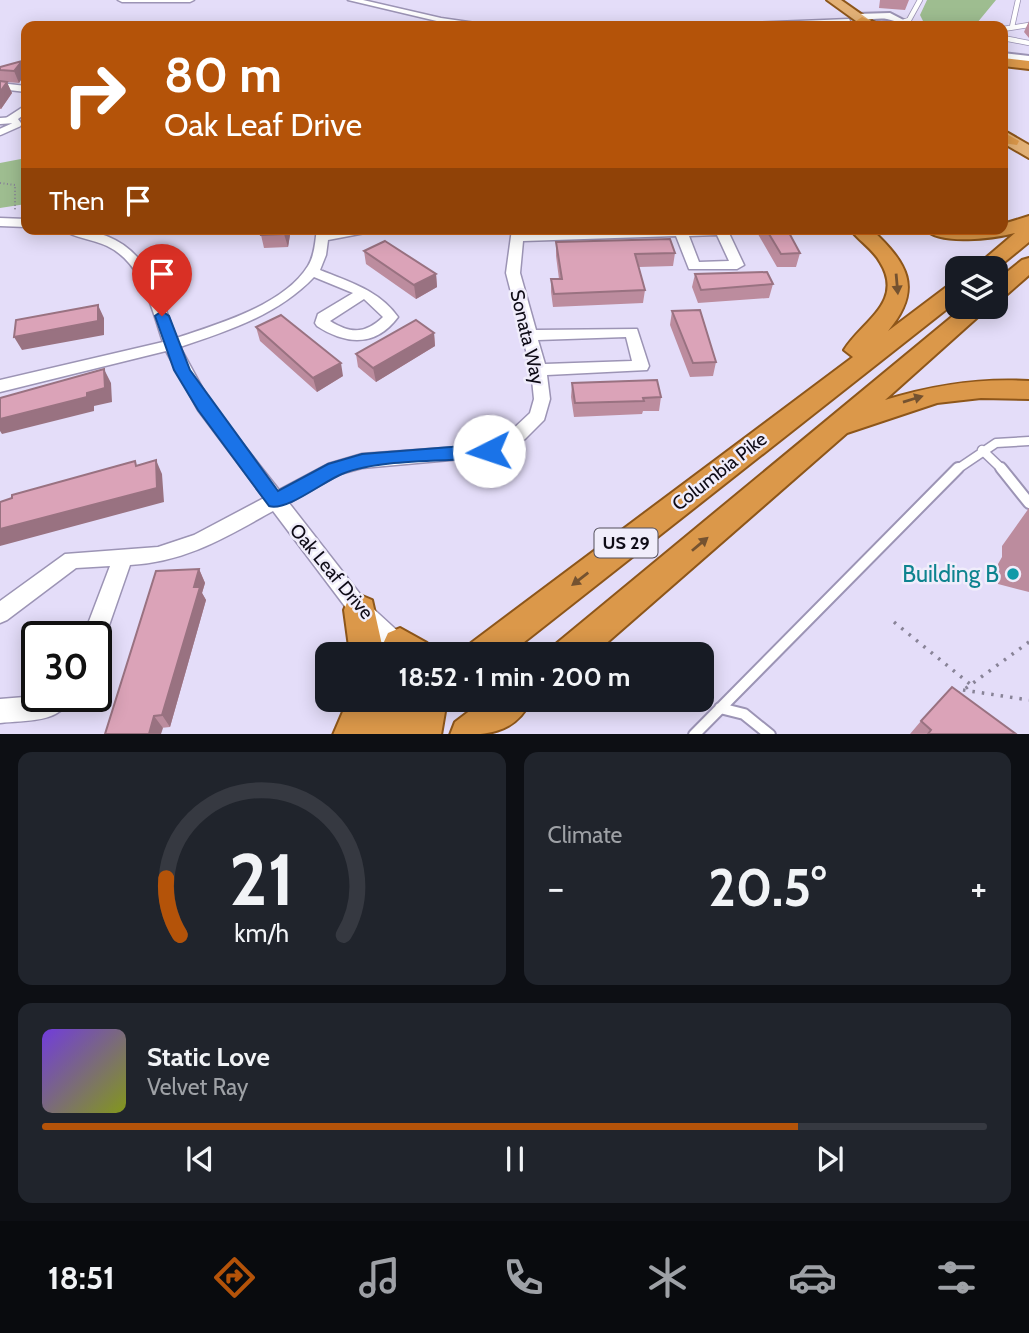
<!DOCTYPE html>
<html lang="en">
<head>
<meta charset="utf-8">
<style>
  :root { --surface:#171b24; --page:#20242c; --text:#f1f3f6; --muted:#9ea1a6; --line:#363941; --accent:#b45309 }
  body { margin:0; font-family:Cabin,sans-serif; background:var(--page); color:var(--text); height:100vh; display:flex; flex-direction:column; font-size:26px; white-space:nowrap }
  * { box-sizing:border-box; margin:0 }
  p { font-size:23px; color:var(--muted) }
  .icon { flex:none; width:38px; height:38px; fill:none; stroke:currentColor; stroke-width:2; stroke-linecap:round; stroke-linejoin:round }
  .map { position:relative; height:734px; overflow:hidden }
  .details { display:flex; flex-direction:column; gap:18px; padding:18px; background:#0d0f14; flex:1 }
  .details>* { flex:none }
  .top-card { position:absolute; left:21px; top:21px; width:987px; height:214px; border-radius:14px; box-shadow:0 4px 18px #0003; background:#b45309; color:#fff; overflow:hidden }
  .controls { position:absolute; left:945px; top:256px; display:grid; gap:14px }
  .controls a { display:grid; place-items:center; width:63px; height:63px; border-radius:14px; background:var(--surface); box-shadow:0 4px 18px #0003; font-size:35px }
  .speed { position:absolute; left:21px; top:621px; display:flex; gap:14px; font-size:35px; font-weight:700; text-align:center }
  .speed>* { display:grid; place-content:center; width:91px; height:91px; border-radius:50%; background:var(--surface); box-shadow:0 4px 18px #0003; line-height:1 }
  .speed .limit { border:4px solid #111; border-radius:10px; background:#fff; color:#111 }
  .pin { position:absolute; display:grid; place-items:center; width:60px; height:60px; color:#fff; margin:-72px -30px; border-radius:50% 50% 50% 0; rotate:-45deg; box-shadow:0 0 7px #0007 }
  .pin .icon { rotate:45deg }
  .me { position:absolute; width:77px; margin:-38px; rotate:266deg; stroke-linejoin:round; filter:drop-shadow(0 0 5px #0008) }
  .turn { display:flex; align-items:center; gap:24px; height:147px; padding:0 28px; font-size:32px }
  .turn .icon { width:91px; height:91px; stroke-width:2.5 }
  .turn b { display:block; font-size:49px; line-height:60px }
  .then { display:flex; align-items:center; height:66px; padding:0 28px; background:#0003; gap:14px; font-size:26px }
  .big { font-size:52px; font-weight:800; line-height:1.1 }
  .details .tile { flex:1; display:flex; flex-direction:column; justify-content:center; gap:10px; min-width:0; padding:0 24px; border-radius:14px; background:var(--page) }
  .details .dial { align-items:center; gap:0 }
  .dial svg { height:182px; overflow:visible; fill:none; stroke:var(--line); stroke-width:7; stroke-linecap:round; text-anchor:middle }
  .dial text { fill:var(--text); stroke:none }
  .song { display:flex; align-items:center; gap:21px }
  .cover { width:84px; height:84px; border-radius:10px; background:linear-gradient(135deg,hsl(260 70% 55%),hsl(70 70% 35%)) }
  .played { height:7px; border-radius:4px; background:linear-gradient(90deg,var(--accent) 80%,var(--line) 80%) }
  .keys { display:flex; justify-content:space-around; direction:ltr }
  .heat { display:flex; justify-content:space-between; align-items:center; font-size:38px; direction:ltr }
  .details .tiles { flex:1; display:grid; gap:18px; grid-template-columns:1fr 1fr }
  .tile:last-child { grid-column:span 2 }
  .trip { position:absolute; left:315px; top:642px; width:399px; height:70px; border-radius:14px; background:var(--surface); box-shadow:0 4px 18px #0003; font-weight:800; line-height:70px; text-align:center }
  .menu { display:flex; height:112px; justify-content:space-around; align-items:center; background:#090b0e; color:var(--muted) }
  .menu .icon { width:49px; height:49px }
  .menu .current { color:var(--accent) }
  .menu b { font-size:32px; color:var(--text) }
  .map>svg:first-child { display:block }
</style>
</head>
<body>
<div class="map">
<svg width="1029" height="735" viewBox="0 0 1029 735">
  <rect width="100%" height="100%" fill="#e4ddf9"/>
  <path fill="#9ebd90" d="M927,0h69l-19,23 -8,3h-39l-6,-3 -4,-8z
    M26,158v46l-26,4v-45z"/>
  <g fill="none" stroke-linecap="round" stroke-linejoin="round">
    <defs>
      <path id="service-far3" d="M903,22l6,-2 11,-20
        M1012,27l6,-27
        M1003,29l26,-4
        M1003,38l26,5"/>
      <path id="service-far2" d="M0,121l15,-1 3,4 -18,8"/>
      <path id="service-far1" d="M982,450l21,20
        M956,470l40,-27 33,-2"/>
      <path id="service" d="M1001,468l28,35
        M720,708l24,6 26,21
        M694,735l264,-267"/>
      <path id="minor" d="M118,0h76l-4,2h-68z
        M348,0h15l78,18 55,8 -55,-4z
        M849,19l1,2 -4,2 -102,3 4,-3z
        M0,83l26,3v6l-26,-3z
        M26,105v8l-12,9h-8v-4z
        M0,218l26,1v8l-26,-1z
        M62,229c77,0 92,46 114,109 42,-14 108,-33 132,-72 7,-11 7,-25 9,-37h12v3l42,-3 -6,4 -37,7 -2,15 -6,15c29,12 59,20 78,47 -22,30 -52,28 -81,9l-2,-3 3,-9 35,-21 -39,-16c-36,38 -86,54 -134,70l30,55 69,88 49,-26 34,-10 124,-9 27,-16 17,-16 4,-14 -3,-29 -25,-97 6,-44h12v4l203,-4 17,36 -7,4h-48l-13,-33 -153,5 -3,32 16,57 101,-1 12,37 -2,4 -100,5 3,24 -6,21 -19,19 -30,17 -133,12 -22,6 -51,29 78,100 48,44 3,7h-26l-39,-37 -80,-106c-47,26 -87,51 -143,54l-25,72 -3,7 -6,2v-9h-13l27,-71 -34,2 -69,52 -7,3v-22l65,-47 93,-7 36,-12 70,-37 -66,-88 -32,-59 -166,41v-12l163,-38c-12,-35 -20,-79 -56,-96 -14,-7 -34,-8 -45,-17zM717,235l12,26 -30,1 -10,-26zM364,299l19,18c-18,17 -32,17 -53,4zM626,337l6,24 -87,3 -7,-24z
        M37,696h35c-11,28 -47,24 -72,27v-24z"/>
      <path id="tertiary" d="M890,13l25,13c-12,0 -17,-5 -28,-7 -12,-2 -25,4 -35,-2l5,-3z
        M1003,53l26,3v6l-26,-3z"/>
      <path id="primary" d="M827,0h14l37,26h-15z
        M1003,130l26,15v13l-26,-15z"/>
      <path id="trunk" d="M862,17l21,9 -26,-2 -1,-3z
        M1003,58l26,3v8l-26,-3z
        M1003,132l16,9 -2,4 -14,-2z
        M1029,216v26l-33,27 -22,-1 41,-35c-20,5 -75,13 -90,-4h78v-5z
        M850,229h21c36,34 53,59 17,102l61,-46 8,-2v18l-448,353h-43l5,-11 382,-286 -9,-7c18,-29 61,-48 36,-88 -7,-13 -21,-21 -30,-33z
        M1029,258v17l-25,22 -8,2v-18l26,-21z
        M965,306h25l-105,94c49,-15 94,-22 144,-19v18l-48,-1 -44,5 -90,30 -253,221h-42l5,-11z
        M360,595l12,5 12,54h-34l-6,-44 4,-10z
        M400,628l27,15 5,11h-44l-5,-10 5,-11z
        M348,700h36l-4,10 14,-10h53l-6,35h-108z
        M484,700h47c-16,35 -46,35 -81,35l5,-13z"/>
    </defs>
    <use href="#service-far3" stroke="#9c94b5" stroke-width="6"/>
    <use href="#service-far2" stroke="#9c94b5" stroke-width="9"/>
    <use href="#service-far1" stroke="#9c94b5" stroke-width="11"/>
    <use href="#service" stroke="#9c94b5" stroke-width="14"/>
    <use href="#minor" stroke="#9c94b5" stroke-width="3"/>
    <use href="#tertiary" stroke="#9c94b5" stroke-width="4"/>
    <use href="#primary" stroke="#8d561a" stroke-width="4"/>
    <use href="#trunk" stroke="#8d561a" stroke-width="4"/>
    <path stroke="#888397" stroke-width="2" stroke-dasharray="1 2.5" stroke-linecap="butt" d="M0,183l15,2v26"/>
    <path stroke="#888397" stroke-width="3.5" stroke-dasharray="2.5 7" stroke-linecap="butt" d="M894,622l76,62
      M963,690l66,10
      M958,694l71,-52"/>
    <use href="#service-far3" stroke="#fff" stroke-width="4.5"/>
    <use href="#service-far2" stroke="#fff" stroke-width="6"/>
    <use href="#service-far1" stroke="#fff" stroke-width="8"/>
    <use href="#service" stroke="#fff" stroke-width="10"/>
    <use href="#minor" fill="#fff" fill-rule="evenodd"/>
    <use href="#tertiary" fill="#fff" fill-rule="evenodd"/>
    <use href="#primary" fill="#e4b277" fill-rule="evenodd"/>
    <use href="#trunk" fill="#db984a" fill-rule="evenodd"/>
  </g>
  <path fill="#bc8c9e" d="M880,0h29l-4,10 -26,-2z
    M1029,21v17l-5,-6z
    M22,61l4,11 -7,11 -13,-1 6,11 -11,16h-1v-42z
    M136,229h26l-4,4z
    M262,229h29l-3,18 -24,1 -3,-13z
    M393,229h25v1l-25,2z
    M755,229h32l13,24 -4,14h-19z
    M556,242l119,11 -2,13 -34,1 6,23 -2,13 -90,4 -2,-15v-13h8l-3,-23z
    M364,251l72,23 1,13 -21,12 -50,-35z
    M695,274l78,10 -4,14 -71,5 -6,-16z
    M672,311l44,51 -3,14 -23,1 -20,-52z
    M256,327l87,49 -26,16 -57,-51z
    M434,333l1,13 -59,36 -18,-15 -2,-13z
    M572,383l89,14 -2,14h-16l-1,3 -68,3 -3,-20z
    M1029,508v84l-31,-8v-20l4,-7v-11z
    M199,569l6,14 -3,10 4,7 -36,127 -65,7z
    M921,721l95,13h-106z"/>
  <path fill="#997281" d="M22,61l4,11 -7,11 -5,-12z
    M7,82l5,11 -11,16 -1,-2v-15z
    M285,229h6l-3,18 -4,-13z
    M436,274l1,13 -21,12 -2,-14z
    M98,305l6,13v17l-82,15 -8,-13z
    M434,333l1,13 -59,36 -3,-14z
    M341,363l2,13 -26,16 -4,-14z
    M104,369l7,14 1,19 -18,4v5l-92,23 -2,-3v-12l87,-26z
    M156,460l6,14 2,28 -164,44v-17z
    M199,569l6,14 -3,10 4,7 -36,127 -8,-12z
    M154,716l9,12 -2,6h-12z"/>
  <path fill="#dba3b8" stroke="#997281" stroke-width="2" d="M22,61l-8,10 -14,-1v-3z
    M0,81l7,1 -7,10z
    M262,229h23l-1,5 -23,1z
    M766,229h21l13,24 -19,1z
    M670,239l5,14 -40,1 10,36 -91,4 -3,-15h11l-6,-37z
    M385,241l51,33 -22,11 -50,-34z
    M767,272l6,12 -72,6 -6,-16z
    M98,305v16l-84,16 2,-17z
    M700,310l16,52 -23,1 -21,-52z
    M281,315l60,48 -28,15 -57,-51z
    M416,320l18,13 -61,35 -17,-14z
    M104,369l1,19 -18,5v4l-87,22v-21z
    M657,380l4,17 -18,1 1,3 -69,2 -3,-20z
    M156,460l1,28 -157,41v-27l12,-4v-3l123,-34 1,5z
    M199,569l-5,18h6l-38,128 -8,1 -5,18h-44l51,-163z
    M952,687l64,47h-88l3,-4 -10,-9z"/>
  <defs><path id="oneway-solid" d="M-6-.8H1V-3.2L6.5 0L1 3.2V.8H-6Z" transform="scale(1.75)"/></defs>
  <g fill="#745230">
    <use href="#oneway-solid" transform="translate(897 284) rotate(85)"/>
    <use href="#oneway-solid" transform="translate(913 399) rotate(-17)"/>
    <use href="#oneway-solid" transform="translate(700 544) rotate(-40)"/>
    <use href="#oneway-solid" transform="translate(580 579) rotate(142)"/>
  </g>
  <path fill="#1a73e8" stroke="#114b97" stroke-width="2" d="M162,311l7,5 21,54 88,121 50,-27 34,-10 127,-10 8,7 -8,7c-42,3 -110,1 -147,16 -18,7 -56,38 -73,32l-71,-96 -24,-40 -19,-54z"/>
  <circle fill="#0f9aa8" stroke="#f0edfb" stroke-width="2.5" cx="1013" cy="574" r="7"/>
  <g text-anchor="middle" stroke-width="5" stroke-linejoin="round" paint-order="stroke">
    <rect fill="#f0edfb" stroke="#524f5b" stroke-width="2" x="594.5" y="528.5" width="63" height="29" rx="5"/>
    <g font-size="18" font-weight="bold" fill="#0e0b16">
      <text x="626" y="549">US 29</text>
    </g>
    <g font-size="19" fill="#0e0b16" stroke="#f0edfb">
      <text transform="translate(528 337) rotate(77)" y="7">Sonata Way</text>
      <text transform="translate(719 471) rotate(-38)" y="7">Columbia Pike</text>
      <text transform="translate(332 571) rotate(50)" y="7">Oak Leaf Drive</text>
    </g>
    <g font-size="23" fill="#0d838f" stroke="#f0edfb" text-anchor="end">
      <text x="999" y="582">Building B</text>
    </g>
  </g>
</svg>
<div class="controls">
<a><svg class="icon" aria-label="layers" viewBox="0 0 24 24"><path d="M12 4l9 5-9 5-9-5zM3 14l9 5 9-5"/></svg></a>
</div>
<div class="speed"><div class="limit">30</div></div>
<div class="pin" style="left:162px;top:316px;background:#d93025"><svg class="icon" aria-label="arrive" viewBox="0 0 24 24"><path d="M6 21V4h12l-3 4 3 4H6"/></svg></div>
<svg class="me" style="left:489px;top:451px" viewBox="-20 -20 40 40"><circle r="19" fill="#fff"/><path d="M0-13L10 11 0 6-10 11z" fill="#1a73e8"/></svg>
<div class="trip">18:52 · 1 min · 200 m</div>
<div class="top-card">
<div class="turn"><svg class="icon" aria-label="right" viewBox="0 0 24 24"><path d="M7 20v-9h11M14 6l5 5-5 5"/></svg><div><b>80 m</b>Oak Leaf Drive</div></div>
<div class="then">Then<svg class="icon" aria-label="arrive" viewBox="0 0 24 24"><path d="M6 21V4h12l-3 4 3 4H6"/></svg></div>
</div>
</div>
<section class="details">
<div class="tiles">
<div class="tile dial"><svg viewBox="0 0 100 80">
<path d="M14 69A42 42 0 1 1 86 69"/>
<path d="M14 69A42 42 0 0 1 8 44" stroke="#b45309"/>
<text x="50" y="56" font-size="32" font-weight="700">21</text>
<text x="50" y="72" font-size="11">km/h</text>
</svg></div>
<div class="tile"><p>Climate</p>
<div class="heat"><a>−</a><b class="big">20.5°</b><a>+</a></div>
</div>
<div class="tile">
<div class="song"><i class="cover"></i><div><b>Static Love</b><p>Velvet Ray</p></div></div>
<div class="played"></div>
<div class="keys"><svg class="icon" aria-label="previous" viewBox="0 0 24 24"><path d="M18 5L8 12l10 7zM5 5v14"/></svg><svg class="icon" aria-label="pause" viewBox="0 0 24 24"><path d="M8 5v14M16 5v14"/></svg><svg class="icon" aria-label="next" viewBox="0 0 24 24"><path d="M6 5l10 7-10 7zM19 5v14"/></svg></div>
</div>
</div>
</section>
<nav class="menu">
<b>18:51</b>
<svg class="icon current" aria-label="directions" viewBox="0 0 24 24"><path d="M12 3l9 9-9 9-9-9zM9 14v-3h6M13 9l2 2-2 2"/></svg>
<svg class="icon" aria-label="music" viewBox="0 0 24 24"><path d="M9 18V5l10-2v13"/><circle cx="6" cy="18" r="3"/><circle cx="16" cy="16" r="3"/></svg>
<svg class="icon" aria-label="phone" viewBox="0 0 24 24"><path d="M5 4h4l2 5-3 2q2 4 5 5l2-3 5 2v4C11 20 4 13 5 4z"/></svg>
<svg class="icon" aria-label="climate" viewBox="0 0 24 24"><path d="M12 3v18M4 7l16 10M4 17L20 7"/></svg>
<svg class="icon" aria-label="car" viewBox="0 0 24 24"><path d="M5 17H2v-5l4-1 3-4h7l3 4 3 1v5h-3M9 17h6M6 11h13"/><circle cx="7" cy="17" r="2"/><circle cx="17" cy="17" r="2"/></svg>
<svg class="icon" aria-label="filters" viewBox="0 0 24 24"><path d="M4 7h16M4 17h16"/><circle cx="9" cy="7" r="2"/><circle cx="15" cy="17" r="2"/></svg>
</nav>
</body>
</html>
